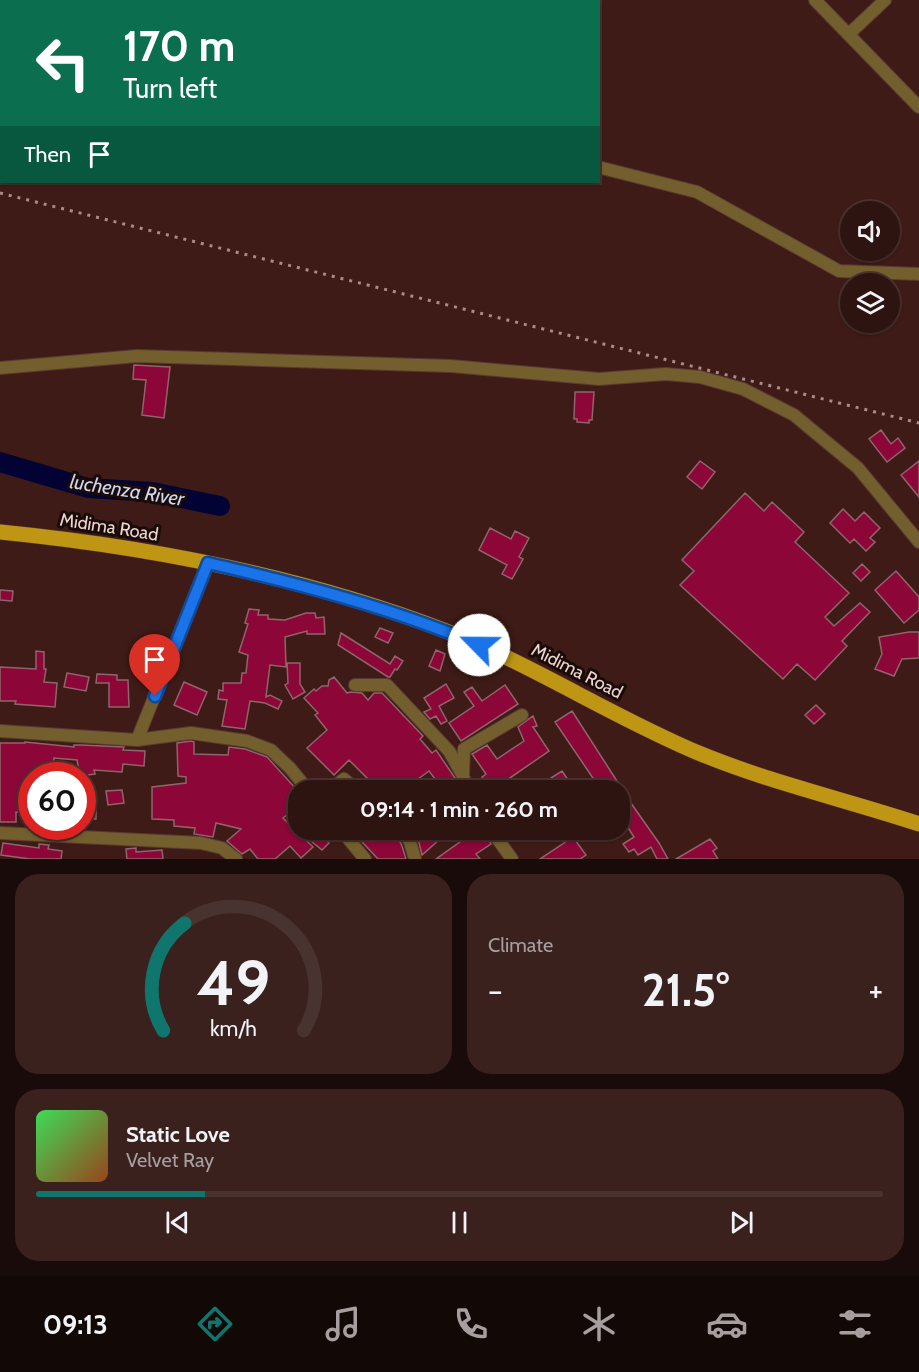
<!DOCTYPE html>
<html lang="en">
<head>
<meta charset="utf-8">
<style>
  :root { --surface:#2e1410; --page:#3a211e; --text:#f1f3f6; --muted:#a79e9f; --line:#493330; --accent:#0f766e }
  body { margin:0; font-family:Cabin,sans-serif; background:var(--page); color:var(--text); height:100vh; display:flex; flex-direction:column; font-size:22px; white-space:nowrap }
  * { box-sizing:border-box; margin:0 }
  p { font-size:20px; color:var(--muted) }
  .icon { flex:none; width:33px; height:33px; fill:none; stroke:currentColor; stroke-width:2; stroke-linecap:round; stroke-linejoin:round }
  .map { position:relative; height:859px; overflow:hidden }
  .drawer { display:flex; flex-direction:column; gap:15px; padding:15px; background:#190b09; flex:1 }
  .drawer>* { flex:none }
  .hud { position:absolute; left:0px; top:0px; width:600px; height:183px; box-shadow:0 2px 4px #0004,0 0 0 2px var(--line); background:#0b6e4f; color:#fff; overflow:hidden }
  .tools { position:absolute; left:840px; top:201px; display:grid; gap:12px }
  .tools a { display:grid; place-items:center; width:60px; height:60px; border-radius:50%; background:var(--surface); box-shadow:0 2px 4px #0004,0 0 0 2px var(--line); font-size:30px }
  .speed { position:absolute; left:18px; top:762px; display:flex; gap:12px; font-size:30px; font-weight:700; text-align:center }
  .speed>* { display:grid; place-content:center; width:78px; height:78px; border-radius:50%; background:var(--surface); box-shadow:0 2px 4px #0004,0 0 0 2px var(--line); line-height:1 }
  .speed .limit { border:9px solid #d22; background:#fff; color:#111 }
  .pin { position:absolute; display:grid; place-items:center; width:51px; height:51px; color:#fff; margin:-62px -26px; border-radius:50% 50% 50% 0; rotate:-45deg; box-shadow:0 0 6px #0007 }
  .pin .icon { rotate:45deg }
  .me { position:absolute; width:66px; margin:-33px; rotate:293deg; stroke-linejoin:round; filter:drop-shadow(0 0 4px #0008) }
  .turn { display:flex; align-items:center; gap:21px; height:126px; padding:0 24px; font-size:27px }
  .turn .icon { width:78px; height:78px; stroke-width:2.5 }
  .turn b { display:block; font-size:42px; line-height:51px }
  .then { display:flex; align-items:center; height:57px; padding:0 24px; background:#0003; gap:12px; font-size:22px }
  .big { font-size:45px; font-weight:700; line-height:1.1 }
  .drawer .tile { flex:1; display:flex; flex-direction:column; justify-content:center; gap:9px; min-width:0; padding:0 21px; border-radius:24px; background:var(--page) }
  .drawer .dial { align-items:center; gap:0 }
  .dial svg { height:156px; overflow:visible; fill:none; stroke:var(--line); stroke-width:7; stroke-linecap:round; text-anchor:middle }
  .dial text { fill:var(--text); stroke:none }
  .song { display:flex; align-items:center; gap:18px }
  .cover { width:72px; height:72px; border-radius:9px; background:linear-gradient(135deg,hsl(130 70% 55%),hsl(20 70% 35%)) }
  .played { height:6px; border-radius:3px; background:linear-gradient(90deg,var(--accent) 20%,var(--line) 20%) }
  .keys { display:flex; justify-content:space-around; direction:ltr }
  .heat { display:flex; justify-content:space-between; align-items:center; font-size:33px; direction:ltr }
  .drawer .tiles { flex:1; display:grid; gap:15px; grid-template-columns:1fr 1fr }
  .tile:last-child { grid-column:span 2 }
  .trip { position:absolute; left:288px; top:780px; width:342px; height:60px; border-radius:24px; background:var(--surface); box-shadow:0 2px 4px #0004,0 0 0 2px var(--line); font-weight:700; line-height:60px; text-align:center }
  .tab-bar { display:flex; height:96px; justify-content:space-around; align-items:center; background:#120806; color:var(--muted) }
  .tab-bar .icon { width:42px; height:42px }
  .tab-bar .on { color:var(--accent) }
  .tab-bar b { font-size:27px; color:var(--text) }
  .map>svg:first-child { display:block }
</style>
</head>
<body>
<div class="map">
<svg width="919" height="859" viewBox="0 0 919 859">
  <rect width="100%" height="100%" fill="#3e1b16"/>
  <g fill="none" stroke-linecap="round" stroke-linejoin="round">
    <path stroke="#030235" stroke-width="20" d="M0,462l88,26 64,4 68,14"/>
  </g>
  <path fill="#8c0638" stroke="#8f656b" stroke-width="1.5" d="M134,365l36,2 -6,51 -22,-3 4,-35 -13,-1z
    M575,392h19l-2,28h-3v3l-12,-1v-3h-3z
    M881,430l10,14 7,-6 7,10 -18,14 -18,-23z
    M700,461l15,11 -13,17 -15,-12z
    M919,461v36l-18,-22z
    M745,493l19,18 8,-9 32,30 -9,10 54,51 -24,24 9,9 26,-23 10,9 -28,29 5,5 -32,34 -18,-16 -14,15 -103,-94 14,-14 -12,-11z
    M843,509l12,12 9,-9 16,16 -10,10 5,4 -9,9 -12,-12 -4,4 -20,-20z
    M490,528l21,11 4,-8 14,7 -10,19 4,2 -11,20 -10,-5 5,-9 -28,-15z
    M862,564l8,8 -9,9 -8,-8z
    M896,571l23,26v13l-15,13 -29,-33z
    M0,590l13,1 -1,10 -12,-1z
    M249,609l10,1 -1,5h10v4l17,1 21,-7h9l1,5 8,-1 1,17h-18v-3l-22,6 1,30 -16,-2 -4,32 4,-2 12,6 -4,8 -13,-6 -15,-2 -5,28 -23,-3 5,-26 -9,-1 1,-9 4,1v-8h18l1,-10h4l2,-18 -9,-3 9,-28 -3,-1z
    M380,628l13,5 -5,10 -13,-6z
    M909,632h10v26l-17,1 -8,17 -19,-7 7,-15 -3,-17z
    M341,633l49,31 5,-8 8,5 -6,9 -2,-1 -5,8h-2l-50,-32z
    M436,650l9,4 -5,17 -11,-5z
    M36,651l8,1v17h2l-2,13 13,1 -2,24 -40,-3 1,-3h-16v-34l36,2z
    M287,663h13v21l5,8 -12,7 -8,-14 3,-2z
    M67,673l22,4 -3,14 -22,-4z
    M97,674l20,1v5h11l1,27h-20v-24h-13z
    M334,677l13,16 3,-1 12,1 6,7 6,-7h8l41,43 -3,3 12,14 4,-3 19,28 -13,10 -13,-17 -26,19h-24l-30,-30 -15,15 -27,-27 20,-18 -12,-15 3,-2 -14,-15 10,-9 2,2 6,-5h6l1,-6z
    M184,682l23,10 -10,23 -23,-10z
    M446,684l8,14 -15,8 8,15 -6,3 -5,-8 -6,3 -6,-7 7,-3 -7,-11z
    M505,685l13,19 -57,37 -12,-18 25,-17 -10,-14 8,-5 10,14z
    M816,705l9,9 -11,10 -9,-9z
    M572,711l61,95 26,37 9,16h-11l-6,-12 -13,8 -4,-6 -5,3 -6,-8 11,-7 -14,-22v-25h-19l-46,-68z
    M533,716l4,10 -4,1 16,24 -45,31 3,3 -7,5h-7l-11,-13 4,-3 -14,-20 15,-9 10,14 27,-18 -6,-14z
    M191,741l3,1v12l34,1 1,-8 16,2 22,8 31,34v9l-4,4 2,4 -13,10 30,29 -12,11 -11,-12 -15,13h-17l-8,-10 -8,5 -15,-13 14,-12 -25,-6 -3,14 -19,-3 1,-6 -21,-2v-6l-22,-1v-32l34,-4v-6l-8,-1 -1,-33z
    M25,742l49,5v-2h7l43,2 -1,3 22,1 -1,15 -21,-2 -1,8 -28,-2 1,4 -15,2 -3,-16 -23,-2 -2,16 -20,-3v42l-16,-1v10h-16v-79h25z
    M562,771l13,19h-39l17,-10 -2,-2z
    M122,790l2,13 -16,2 -2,-14z
    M82,804h14v15h-14z
    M351,830h43l8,16 4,13h-28z
    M412,830h38l-28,25 -4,-16z
    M481,830h2l8,14 -15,10 4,5h-44l38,-27 1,1z
    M319,834l10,9 -7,7 -11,-9z
    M573,837l13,18 -6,4h-40z
    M710,839l7,9 -4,3 5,8h-42z
    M3,843l36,5v-4l10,1 -1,4 14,2 -1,8h-31l-29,-4z
    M136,848v4l26,-2 1,9h-36l-1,-10z"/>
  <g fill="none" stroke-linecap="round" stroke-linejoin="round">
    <defs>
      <path id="minor" d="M17,0l2,2
        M815,0l104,107
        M849,34l36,-34
        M598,167l99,25 142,79 80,3
        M0,368l137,-12 314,10 148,13 67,-5 34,3 43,12 51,26 64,53 61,74
        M355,685h32l62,66 14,25
        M0,731l137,9 54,-7 56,8 24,9 19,18 18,22
        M137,740l71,-177
        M330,790l14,-11 13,11
        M468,790l-5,-14 1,-27 58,-34
        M341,830l24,29
        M402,830l8,12 5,17
        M491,830l21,29
        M0,833l201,10 21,5 14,11"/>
      <path id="major" d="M0,532c151,15 304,45 446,99 88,34 168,87 255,123 71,29 145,46 218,70"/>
    </defs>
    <use href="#minor" stroke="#5a3934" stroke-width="14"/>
    <use href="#major" stroke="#5a3934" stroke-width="16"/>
    <use href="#minor" stroke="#725f2d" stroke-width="12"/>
    <use href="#major" stroke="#be9614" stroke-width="15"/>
    <path stroke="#a98c88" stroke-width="3" stroke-dasharray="3 6" stroke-linecap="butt" d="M0,193l919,230"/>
  </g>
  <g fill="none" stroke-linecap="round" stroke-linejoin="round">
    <defs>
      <path id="route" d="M155,696l53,-133c92,21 184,45 271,82"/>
    </defs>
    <use href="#route" stroke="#114b97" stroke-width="15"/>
    <use href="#route" stroke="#1a73e8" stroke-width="10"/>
  </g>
  <g text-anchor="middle" stroke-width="6" stroke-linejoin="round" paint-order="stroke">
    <g font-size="18" fill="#edd5d1" stroke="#1a0b08">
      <text transform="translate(109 527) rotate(9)" y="6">Midima Road</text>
      <text transform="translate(577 671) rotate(27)" y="6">Midima Road</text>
    </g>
    <g font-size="20" font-style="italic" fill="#cdd7f2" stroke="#1a0b08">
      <text transform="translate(127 490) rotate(9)" y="7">luchenza River</text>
    </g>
  </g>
</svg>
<div class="tools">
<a><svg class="icon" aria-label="sound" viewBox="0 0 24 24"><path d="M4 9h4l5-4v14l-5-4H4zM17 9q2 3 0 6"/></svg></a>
<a><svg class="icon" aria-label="layers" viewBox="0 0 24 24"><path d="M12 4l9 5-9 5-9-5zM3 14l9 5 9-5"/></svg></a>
</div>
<div class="speed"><div class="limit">60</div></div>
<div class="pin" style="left:155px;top:696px;background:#d93025"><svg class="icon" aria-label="arrive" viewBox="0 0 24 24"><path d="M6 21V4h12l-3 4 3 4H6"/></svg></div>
<svg class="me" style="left:479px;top:645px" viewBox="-20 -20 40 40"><circle r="19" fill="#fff"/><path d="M0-13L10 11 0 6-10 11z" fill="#1a73e8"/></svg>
<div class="trip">09:14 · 1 min · 260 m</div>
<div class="hud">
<div class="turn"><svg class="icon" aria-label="left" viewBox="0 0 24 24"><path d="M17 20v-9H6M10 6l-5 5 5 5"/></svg><div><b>170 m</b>Turn left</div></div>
<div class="then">Then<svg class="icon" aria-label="arrive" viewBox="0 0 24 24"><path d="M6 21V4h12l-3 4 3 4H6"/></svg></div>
</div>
</div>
<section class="drawer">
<div class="tiles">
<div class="tile dial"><svg viewBox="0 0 100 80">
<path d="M14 69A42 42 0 1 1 86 69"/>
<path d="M14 69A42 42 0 0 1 25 14" stroke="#0f766e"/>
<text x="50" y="56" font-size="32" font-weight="700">49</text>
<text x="50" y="72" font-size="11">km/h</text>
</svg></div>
<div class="tile"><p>Climate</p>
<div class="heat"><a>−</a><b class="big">21.5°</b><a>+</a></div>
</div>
<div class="tile">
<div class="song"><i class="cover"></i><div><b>Static Love</b><p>Velvet Ray</p></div></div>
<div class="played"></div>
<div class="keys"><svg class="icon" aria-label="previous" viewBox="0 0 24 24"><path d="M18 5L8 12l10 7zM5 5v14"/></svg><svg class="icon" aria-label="pause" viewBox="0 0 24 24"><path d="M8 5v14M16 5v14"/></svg><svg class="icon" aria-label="next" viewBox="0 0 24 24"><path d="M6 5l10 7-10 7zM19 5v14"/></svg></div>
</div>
</div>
</section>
<nav class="tab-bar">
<b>09:13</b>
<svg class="icon on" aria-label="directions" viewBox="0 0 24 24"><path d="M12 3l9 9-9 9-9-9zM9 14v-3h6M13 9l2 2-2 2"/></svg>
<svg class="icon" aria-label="music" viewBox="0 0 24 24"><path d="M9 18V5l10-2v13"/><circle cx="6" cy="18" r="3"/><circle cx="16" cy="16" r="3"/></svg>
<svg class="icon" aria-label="phone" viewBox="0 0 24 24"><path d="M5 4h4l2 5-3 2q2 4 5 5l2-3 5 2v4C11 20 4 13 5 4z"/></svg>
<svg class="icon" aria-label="climate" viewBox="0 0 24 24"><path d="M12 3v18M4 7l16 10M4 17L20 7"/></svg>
<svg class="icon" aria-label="car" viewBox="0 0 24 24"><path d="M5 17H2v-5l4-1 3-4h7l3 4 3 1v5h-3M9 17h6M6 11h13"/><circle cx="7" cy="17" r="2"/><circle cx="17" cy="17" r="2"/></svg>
<svg class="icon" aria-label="filters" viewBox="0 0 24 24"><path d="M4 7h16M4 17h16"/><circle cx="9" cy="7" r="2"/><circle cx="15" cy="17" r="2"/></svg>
</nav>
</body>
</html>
